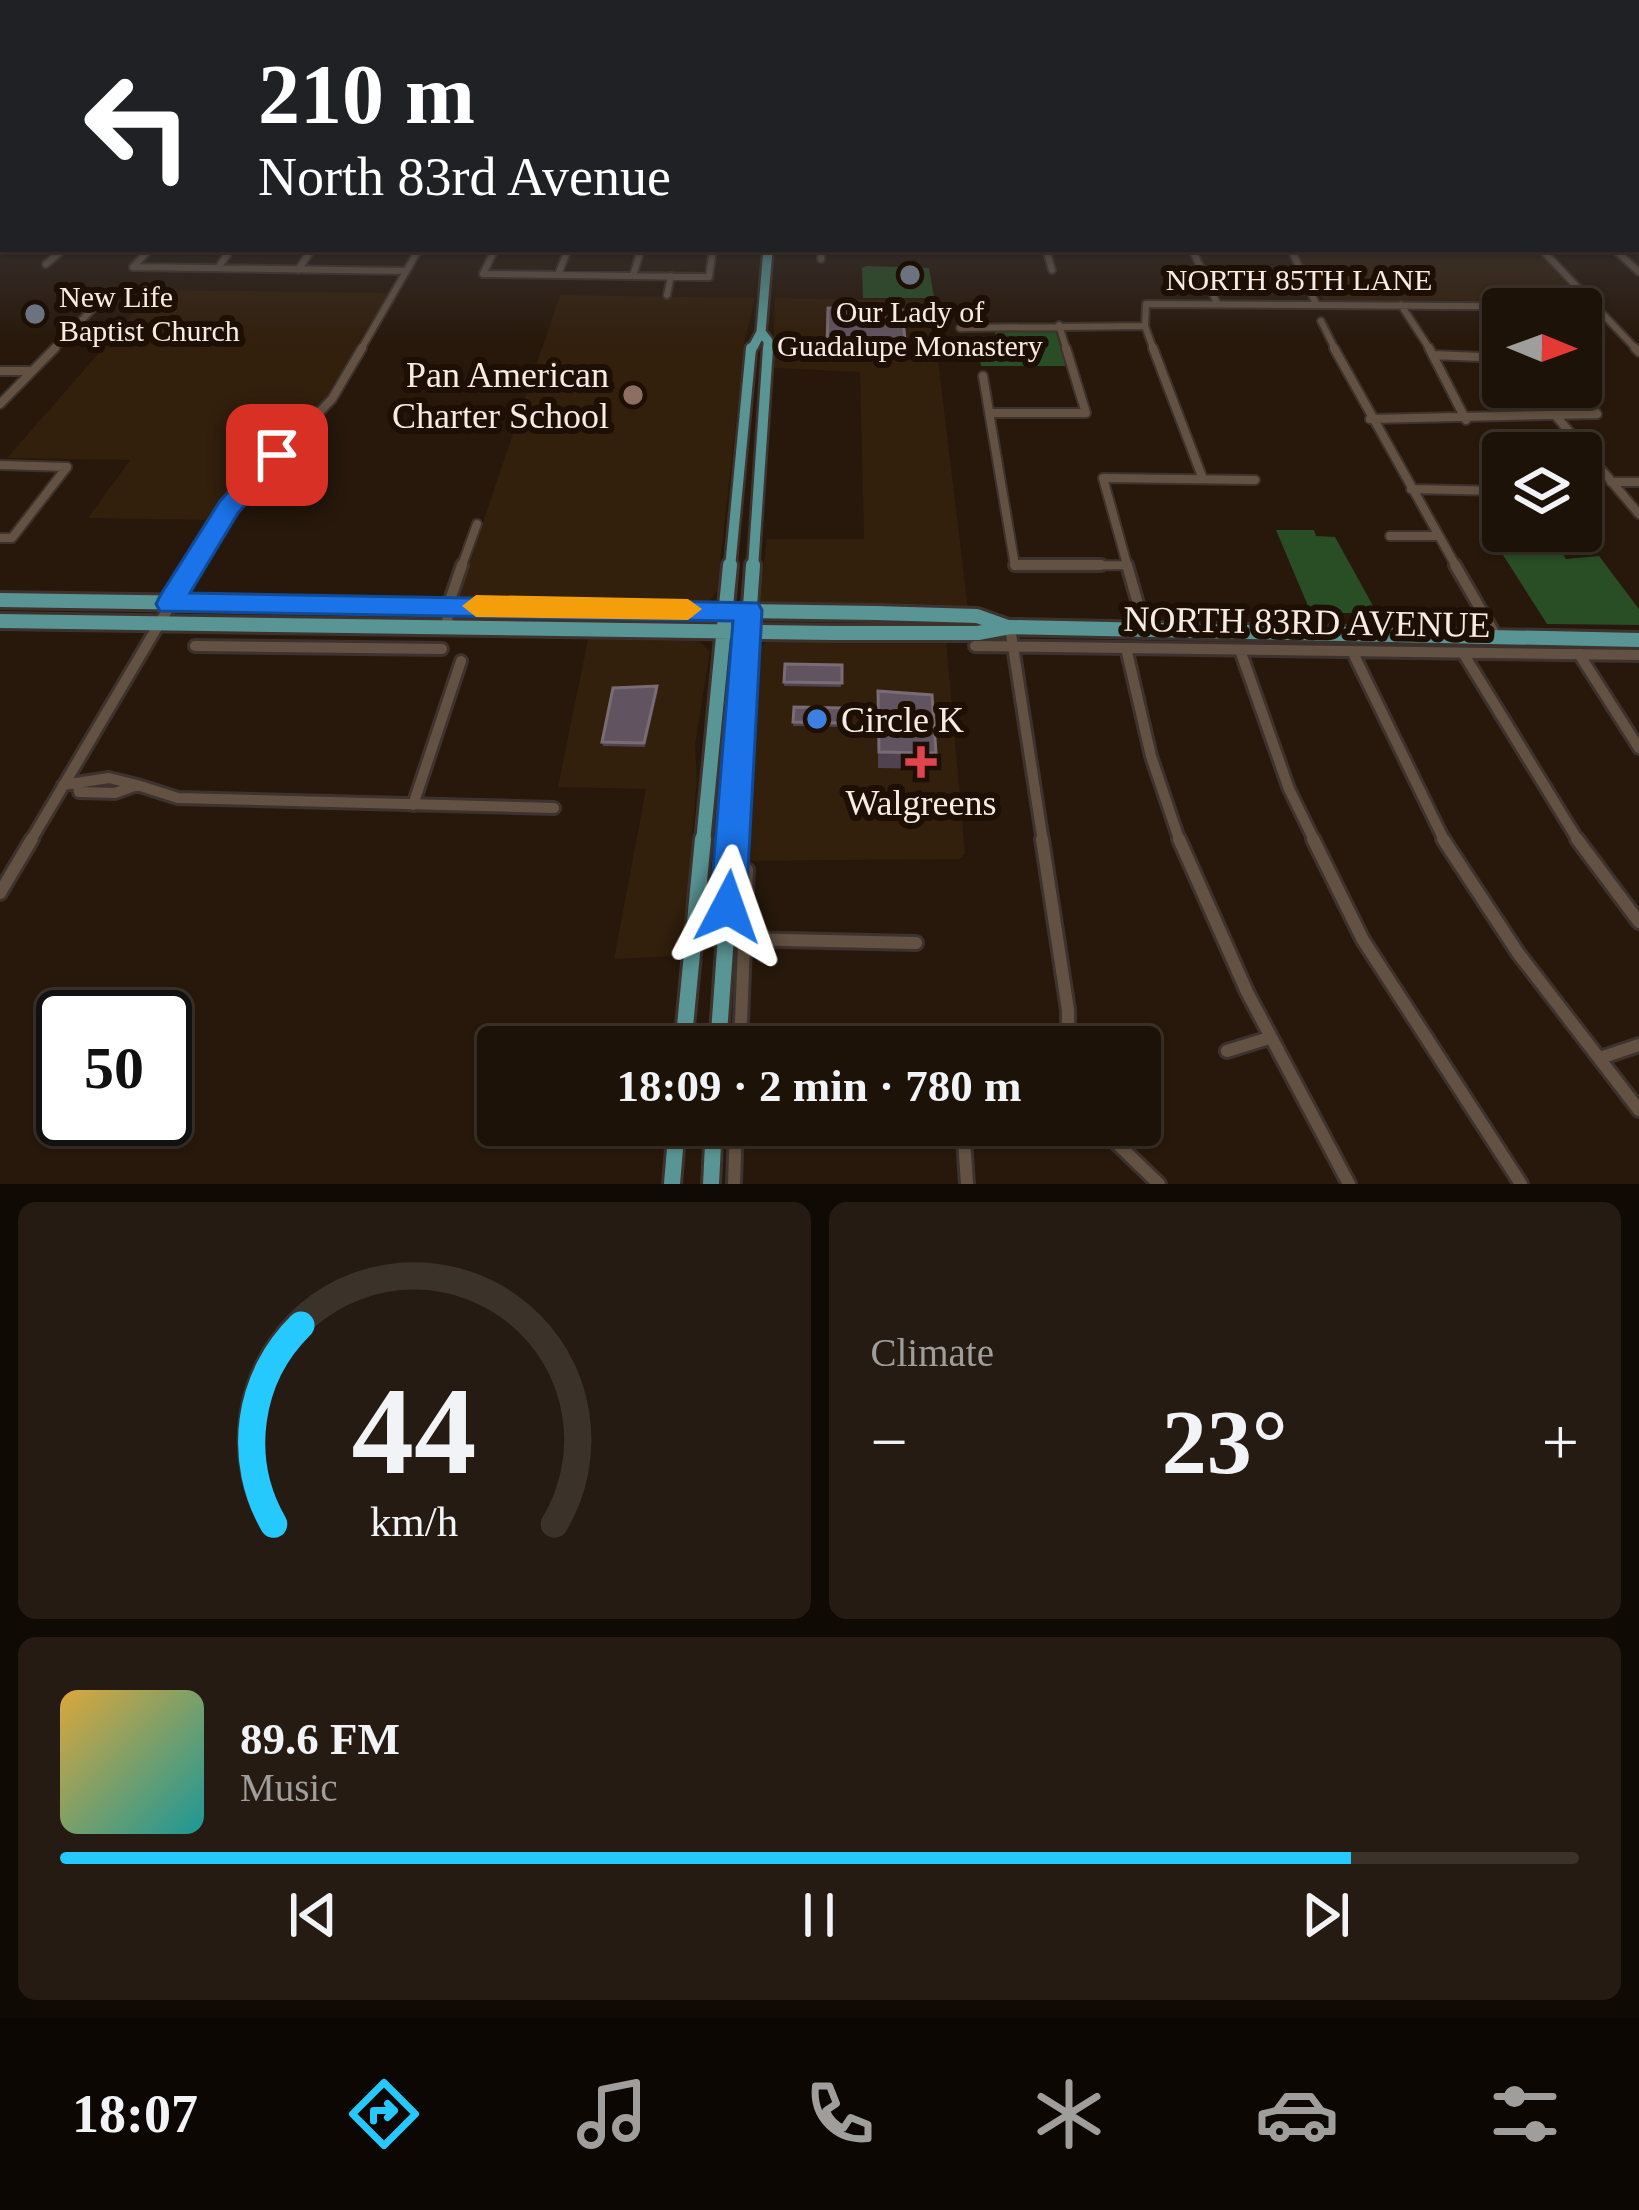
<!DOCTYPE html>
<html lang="en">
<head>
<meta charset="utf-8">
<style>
  :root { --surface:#1d1208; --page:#251b12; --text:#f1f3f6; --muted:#a09e9c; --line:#3b3229; --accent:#26c9fe }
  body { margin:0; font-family:"Times New Roman",serif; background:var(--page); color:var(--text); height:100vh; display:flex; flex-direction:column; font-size:45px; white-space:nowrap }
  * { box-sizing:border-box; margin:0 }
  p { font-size:39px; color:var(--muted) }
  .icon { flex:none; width:66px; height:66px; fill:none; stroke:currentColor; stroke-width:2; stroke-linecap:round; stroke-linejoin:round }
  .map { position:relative; height:1184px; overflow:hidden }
  .sheet { display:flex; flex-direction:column; gap:18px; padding:18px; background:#100a04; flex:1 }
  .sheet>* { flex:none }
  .hud { position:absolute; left:0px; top:0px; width:1641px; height:252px; box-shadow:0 3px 9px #0004,0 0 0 3px var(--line); background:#202124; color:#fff; overflow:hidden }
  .needle { width:78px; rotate:91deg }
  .tools { position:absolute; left:1482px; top:288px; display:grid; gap:24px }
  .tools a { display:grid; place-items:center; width:120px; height:120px; border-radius:12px; background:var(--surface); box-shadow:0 3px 9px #0004,0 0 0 3px var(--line); font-size:60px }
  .speed { position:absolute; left:36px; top:990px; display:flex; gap:24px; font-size:60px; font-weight:700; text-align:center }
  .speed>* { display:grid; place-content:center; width:156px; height:156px; border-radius:50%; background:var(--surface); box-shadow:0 3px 9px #0004,0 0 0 3px var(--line); line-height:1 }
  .speed .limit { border:6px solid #111; border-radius:18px; background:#fff; color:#111 }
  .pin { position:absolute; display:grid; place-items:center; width:102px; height:102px; color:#fff; margin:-51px; border-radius:24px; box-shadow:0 6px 18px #0006 }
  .me { position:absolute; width:132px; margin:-66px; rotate:4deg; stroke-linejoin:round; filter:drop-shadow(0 0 9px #0008) }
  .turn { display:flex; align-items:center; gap:42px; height:252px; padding:0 60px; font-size:54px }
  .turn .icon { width:156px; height:156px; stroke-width:2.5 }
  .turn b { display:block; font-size:84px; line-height:102px }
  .big { font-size:90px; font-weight:700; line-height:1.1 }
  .sheet .tile { flex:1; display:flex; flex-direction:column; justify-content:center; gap:18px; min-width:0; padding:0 42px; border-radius:18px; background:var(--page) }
  .sheet .dial { align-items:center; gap:0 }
  .dial svg { height:312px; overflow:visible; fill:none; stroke:var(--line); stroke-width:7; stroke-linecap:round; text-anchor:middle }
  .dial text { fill:var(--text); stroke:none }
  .song { display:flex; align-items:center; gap:36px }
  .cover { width:144px; height:144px; border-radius:18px; background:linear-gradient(135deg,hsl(40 70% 55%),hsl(180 70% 35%)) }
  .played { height:12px; border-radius:6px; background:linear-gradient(90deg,var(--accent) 85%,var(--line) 85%) }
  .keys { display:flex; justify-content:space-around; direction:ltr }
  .heat { display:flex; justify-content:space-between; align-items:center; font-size:66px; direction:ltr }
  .sheet .tiles { flex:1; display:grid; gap:18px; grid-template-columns:1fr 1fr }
  .tile:last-child { grid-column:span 2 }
  .trip { position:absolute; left:477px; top:1026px; width:684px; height:120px; border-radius:12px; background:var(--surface); box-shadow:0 3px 9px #0004,0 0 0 3px var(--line); font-weight:700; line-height:120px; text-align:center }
  .tabs { display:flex; height:192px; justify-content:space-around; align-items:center; background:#0c0703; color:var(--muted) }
  .tabs .icon { width:84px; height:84px }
  .tabs .on { color:var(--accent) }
  .tabs b { font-size:54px; color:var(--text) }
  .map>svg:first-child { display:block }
</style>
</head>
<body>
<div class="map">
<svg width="1639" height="1184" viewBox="0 0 1639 1184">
  <rect width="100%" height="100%" fill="#27180b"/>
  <path fill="#321f0c" d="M1298,249h237l49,54 -259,-2 -20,-26z
    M154,290l234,3 -64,107 -84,84 -27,36 -125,-2 42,-58 -123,-2z
    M560,295l195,3 -10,42 -28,251 -9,12 -251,-4z
    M775,298l156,3 37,308 -198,-4 -11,-4 8,-62h97l-4,-167 -87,-4z
    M771,637l63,6 112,-3 19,214 -6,5 -219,2 18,-211z
    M588,639l111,2 11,11 -15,93 2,34 -15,177 -68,3 32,-170 -88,-2z"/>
  <path fill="#294d25" d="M866,266l63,2 5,30h-71l-1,-30z
    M994,327l61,2 11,37h-85l-3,-17h20z
    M1276,530h38l2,6 19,1 42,76h-66z
    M1489,533l80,1 6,8 -19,2 10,15 33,-3 40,53v16l-92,-1z"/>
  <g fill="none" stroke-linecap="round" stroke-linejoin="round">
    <defs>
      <path id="minor-far3" d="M495,249l-12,25 226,3 4,-28
        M821,249v10
        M1046,249l6,21
        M1192,249l25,54
        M1291,249l25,55
        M1541,249l97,102
        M1614,249l25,23
        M46,264l18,-15
        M133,267l273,4
        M133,267l17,-18
        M218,268l13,-19
        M298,270l14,-21
        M558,275l10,-26
        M633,276l8,-27
        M667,295l4,-19
        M1401,305l30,46
        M1321,321l15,30
        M1059,325l8,26
        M960,328l185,-2
        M52,351l51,-53
        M360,351l59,-102
        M1154,351l-9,-25 1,-22 450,3"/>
      <path id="minor-far2" d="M1153,348l50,131
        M1334,348l123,220
        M1429,348l37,72
        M1635,348l4,4
        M1433,355l70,3
        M0,371h31
        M983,376l32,190 113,-1
        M1575,387l22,27
        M0,404l55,-56
        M991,413h95l-20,-65
        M1556,416l83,98
        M1370,419l227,-5
        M0,465l67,2
        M1611,482h28
        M1411,489l92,2
        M1390,536h49
        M0,538h12l55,-71
        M193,568l36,-61 103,-108 30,-51
        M461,568l16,-44
        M1128,568l-25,-90 152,2"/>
      <path id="minor-far1" d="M1015,565h86
        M1127,565l19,67
        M1455,565l41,71
        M447,626l1,-20 14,-41
        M1010,627l33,215
        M195,646l247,3
        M975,646l664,9
        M1126,648l25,108 29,86
        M1240,650l49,139 26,53
        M1352,651l93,191
        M1463,653l116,189
        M1579,654l60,94
        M63,785l46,-7 28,7 -22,8 -36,-1 -1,-7
        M137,785l41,13 376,10
        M413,805l48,-144
        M30,842l164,-277"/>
      <path id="minor" d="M1042,839l26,171v37
        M1179,839l68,153 102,192
        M1313,839l50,101 158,244
        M1443,839l75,114 121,157
        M1577,839l62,83
        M0,893l32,-54
        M691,938l225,5
        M740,1047l7,-177
        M1227,1051l42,-13
        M1600,1058l39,-13
        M963,1125l4,59
        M1098,1125l61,59
        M734,1184l2,-59"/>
      <path id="major-far3" d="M761,332l7,9v10
        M751,351l10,-19 7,-83"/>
      <path id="major-far2" d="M730,568l21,-220
        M753,568l15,-220"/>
      <path id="major-far1" d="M0,600l876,13 101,3 31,11
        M0,621l833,12h145l32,-6 629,13
        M703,842l27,-277
        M733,842l20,-277"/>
      <path id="major" d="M683,1047l20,-208
        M718,1047l15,-208
        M672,1184l5,-59
        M711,1184l3,-59"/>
    </defs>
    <use href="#minor-far3" stroke="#3d322d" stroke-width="10"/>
    <use href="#minor-far2" stroke="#3d322d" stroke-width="12"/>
    <use href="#minor-far1" stroke="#3d322d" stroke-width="16"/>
    <use href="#minor" stroke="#3d322d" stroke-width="18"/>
    <use href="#major-far3" stroke="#3d322d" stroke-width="14"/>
    <use href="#major-far2" stroke="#3d322d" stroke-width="15"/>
    <use href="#major-far1" stroke="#3d322d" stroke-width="20"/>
    <use href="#major" stroke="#3d322d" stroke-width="22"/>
    <use href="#minor-far3" stroke="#635243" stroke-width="6"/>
    <use href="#minor-far2" stroke="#635243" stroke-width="8"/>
    <use href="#minor-far1" stroke="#635243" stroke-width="10"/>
    <use href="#minor" stroke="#635243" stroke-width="12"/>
    <use href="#major-far3" stroke="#599594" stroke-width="9"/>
    <use href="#major-far2" stroke="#599594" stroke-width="10"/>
    <use href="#major-far1" stroke="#599594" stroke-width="14"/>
    <use href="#major" stroke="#599594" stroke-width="16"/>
  </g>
  <path fill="#504250" d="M828,308l78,42 -1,4 -78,-1z
    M785,664l57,1 -1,22 -57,-1z
    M657,686l1,5 -13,56 -42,-1 -1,-4z
    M878,691l58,62 -3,16 -55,-1z
    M794,707l48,1 -1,19 -48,-1z"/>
  <path fill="#38292e" d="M657,686l1,5 -13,56 -1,-4z"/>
  <path fill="#615460" stroke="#796c74" stroke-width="3" d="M828,308l74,1 4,41 -79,-1z
    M785,664l57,1v18l-58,-1z
    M657,686l-13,57 -42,-1 11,-54z
    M878,691l54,4 4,58 -57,-1z
    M794,707l48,1v15l-49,-1z"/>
  <linearGradient id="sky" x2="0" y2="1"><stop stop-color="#150d06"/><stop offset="0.51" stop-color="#413d3f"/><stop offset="1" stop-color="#413d3f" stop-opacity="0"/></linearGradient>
  <rect width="1639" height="342" fill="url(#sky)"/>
  <path fill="#1a73e8" stroke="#114b97" stroke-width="3" d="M277,447l12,8 -51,58 -48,80 568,10 4,7 -16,297 -5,12 -13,5 -12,-5 -6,-12 23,-286 -573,-10 -4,-7 4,-8 60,-95 48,-51z"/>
  <path fill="#f59e0b" d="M476,595l212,4 14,10 -14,11 -212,-3 -14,-11z"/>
  <g fill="#6b7280" stroke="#1d0f04" stroke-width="4.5">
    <circle cx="910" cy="275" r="12"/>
    <circle cx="35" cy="314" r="12"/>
  </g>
  <circle fill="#8d6e63" stroke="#1d0f04" stroke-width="4.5" cx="633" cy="395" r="12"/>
  <circle fill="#3f7fe0" stroke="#1d0f04" stroke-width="4.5" cx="817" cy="719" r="12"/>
  <path fill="#e0444e" stroke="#1d0f04" stroke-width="4.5" d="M915 744h12v12h12v12h-12v12h-12v-12h-12v-12h12z"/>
  <g text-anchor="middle" stroke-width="12" stroke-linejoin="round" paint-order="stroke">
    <g font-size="30" fill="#f6ece3" stroke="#1d0f04">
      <text x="1299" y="290">NORTH 85TH LANE</text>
    </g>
    <g font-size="30" fill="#f6ece3" stroke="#1d0f04" text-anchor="start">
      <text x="59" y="307">New Life<tspan x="59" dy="34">Baptist Church</tspan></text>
      <text x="910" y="322" text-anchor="middle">Our Lady of<tspan x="910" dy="34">Guadalupe Monastery</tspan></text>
    </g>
    <g font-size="36" fill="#f6ece3" stroke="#1d0f04" text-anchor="end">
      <text x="609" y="387">Pan American<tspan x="609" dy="41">Charter School</tspan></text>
      <text x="841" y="732" text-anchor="start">Circle K</text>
      <text x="921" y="815" text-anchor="middle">Walgreens</text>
    </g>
    <g font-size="36" fill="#f6ece3" stroke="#1d0f04">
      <text transform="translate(1307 621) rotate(1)" y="13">NORTH 83RD AVENUE</text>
    </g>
  </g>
</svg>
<div class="tools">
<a><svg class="needle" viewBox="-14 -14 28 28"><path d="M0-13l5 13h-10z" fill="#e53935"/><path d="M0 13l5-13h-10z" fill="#a09e9c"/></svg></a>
<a><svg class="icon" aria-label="layers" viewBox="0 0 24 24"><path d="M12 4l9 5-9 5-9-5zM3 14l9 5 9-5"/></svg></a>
</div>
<div class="speed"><div class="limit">50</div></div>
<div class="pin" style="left:277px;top:455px;background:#d93025"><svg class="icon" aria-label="arrive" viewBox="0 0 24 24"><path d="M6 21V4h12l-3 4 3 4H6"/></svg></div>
<svg class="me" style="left:728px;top:907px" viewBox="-20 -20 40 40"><path d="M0-17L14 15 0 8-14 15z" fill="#1a73e8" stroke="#fff" stroke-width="4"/></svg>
<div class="trip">18:09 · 2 min · 780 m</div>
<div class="hud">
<div class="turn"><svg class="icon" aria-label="left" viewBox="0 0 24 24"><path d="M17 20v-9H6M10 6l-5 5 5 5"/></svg><div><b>210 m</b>North 83rd Avenue</div></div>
</div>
</div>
<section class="sheet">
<div class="tiles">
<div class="tile dial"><svg viewBox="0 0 100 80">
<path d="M14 69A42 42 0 1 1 86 69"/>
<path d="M14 69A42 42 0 0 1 21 18" stroke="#26c9fe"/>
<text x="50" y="56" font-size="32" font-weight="700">44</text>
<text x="50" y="72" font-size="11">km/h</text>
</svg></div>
<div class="tile"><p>Climate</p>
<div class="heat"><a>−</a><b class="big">23°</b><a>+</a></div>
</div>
<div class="tile">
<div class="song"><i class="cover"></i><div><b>89.6 FM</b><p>Music</p></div></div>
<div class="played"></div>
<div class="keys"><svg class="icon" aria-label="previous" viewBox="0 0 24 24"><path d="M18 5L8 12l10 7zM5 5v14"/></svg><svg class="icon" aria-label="pause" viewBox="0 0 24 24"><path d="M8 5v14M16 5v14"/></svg><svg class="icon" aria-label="next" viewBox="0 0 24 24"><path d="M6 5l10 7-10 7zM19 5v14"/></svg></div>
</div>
</div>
</section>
<nav class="tabs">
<b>18:07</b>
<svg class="icon on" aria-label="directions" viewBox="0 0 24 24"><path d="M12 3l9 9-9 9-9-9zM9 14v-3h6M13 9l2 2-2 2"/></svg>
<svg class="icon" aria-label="music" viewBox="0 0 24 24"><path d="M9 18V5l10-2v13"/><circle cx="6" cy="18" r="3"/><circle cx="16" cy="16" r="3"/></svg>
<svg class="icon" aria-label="phone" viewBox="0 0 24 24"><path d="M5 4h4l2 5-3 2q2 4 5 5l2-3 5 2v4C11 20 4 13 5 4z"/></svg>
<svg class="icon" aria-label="climate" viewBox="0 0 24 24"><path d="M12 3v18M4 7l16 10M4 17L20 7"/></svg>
<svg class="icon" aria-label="car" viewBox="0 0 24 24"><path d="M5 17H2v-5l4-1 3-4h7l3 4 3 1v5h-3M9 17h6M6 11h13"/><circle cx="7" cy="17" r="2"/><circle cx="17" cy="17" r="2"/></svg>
<svg class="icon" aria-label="filters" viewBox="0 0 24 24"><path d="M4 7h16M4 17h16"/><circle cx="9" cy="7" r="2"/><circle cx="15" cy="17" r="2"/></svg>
</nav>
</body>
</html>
